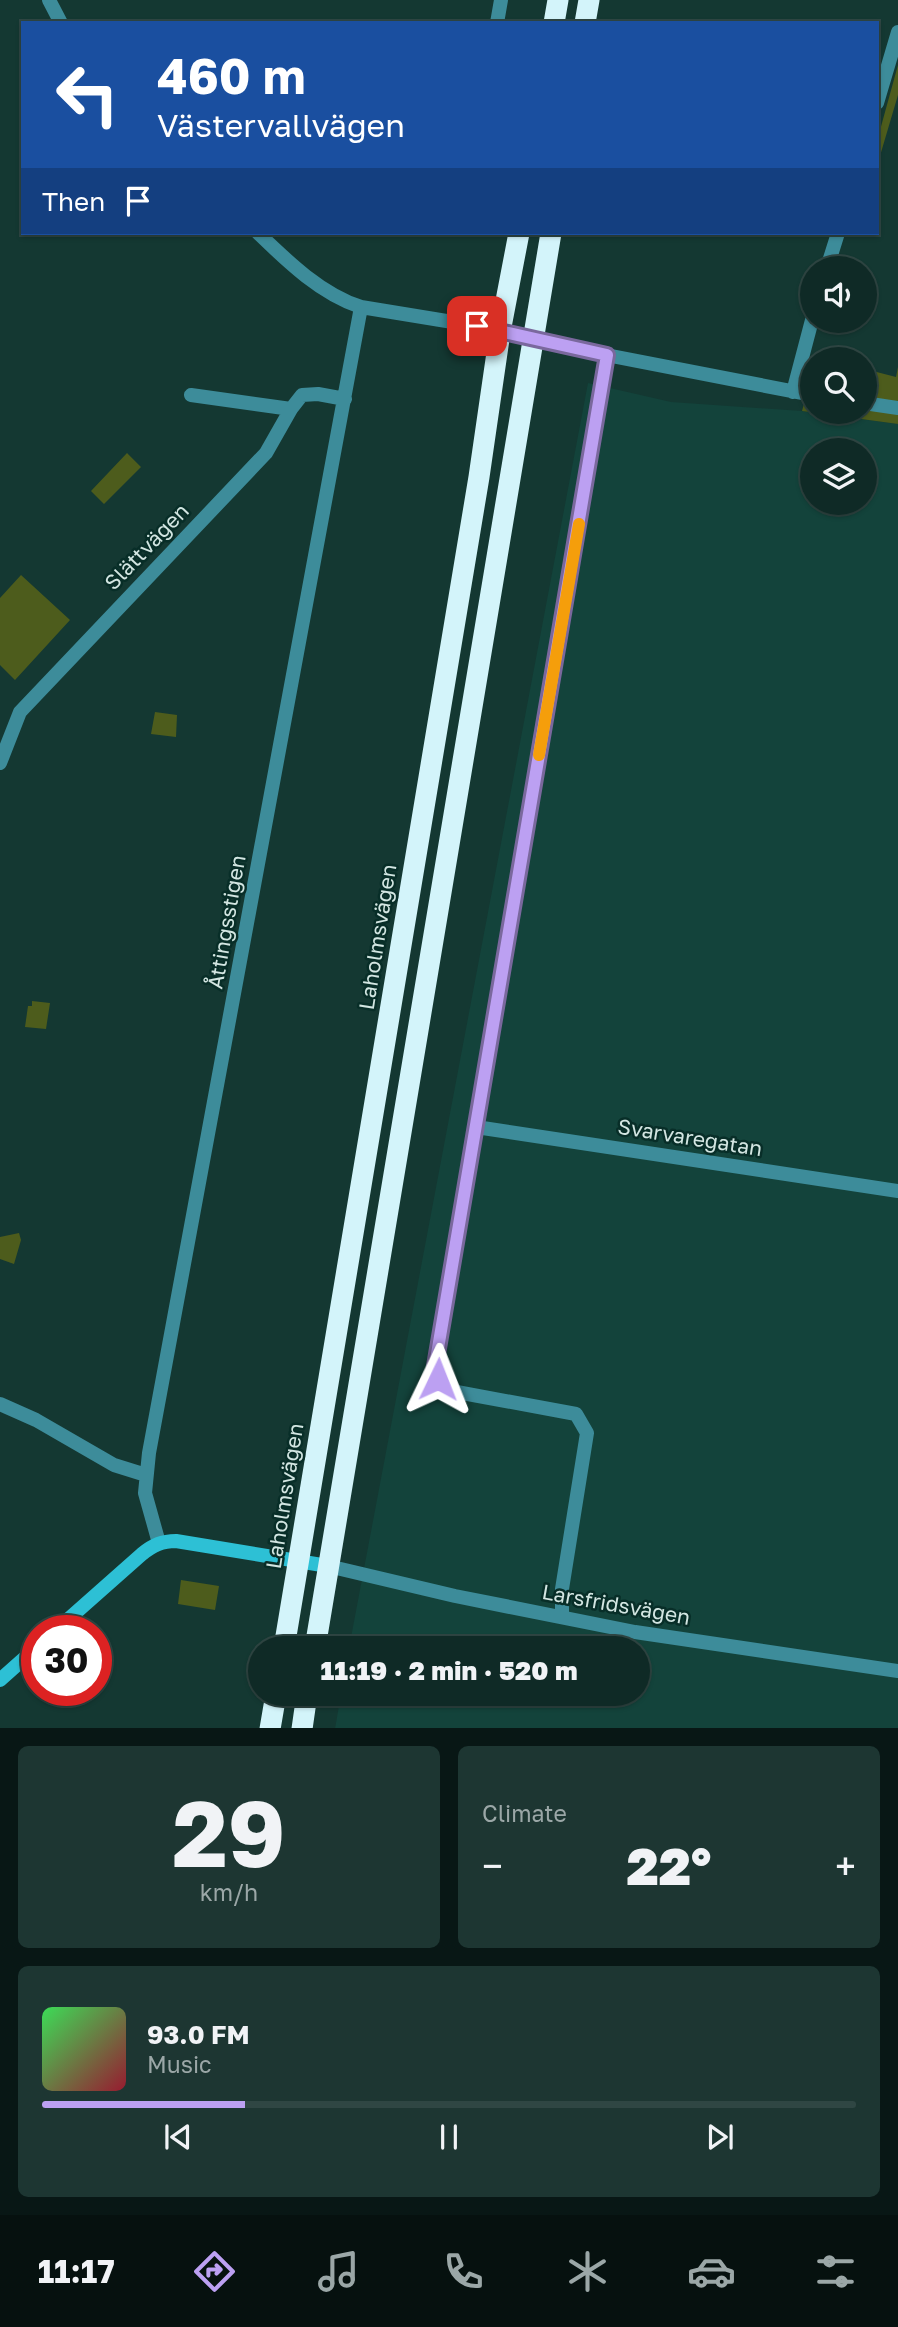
<!DOCTYPE html>
<html lang="en">
<head>
<meta charset="utf-8">
<style>
  :root { --surface:#0f2a26; --page:#1d3632; --text:#f1f3f6; --muted:#9ba7a7; --line:#2f4643; --accent:#bca0f2 }
  body { margin:0; font-family:"Golos Text",sans-serif; background:var(--page); color:var(--text); height:100vh; display:flex; flex-direction:column; font-size:26px; white-space:nowrap }
  * { box-sizing:border-box; margin:0 }
  p { font-size:23px; color:var(--muted) }
  .icon { flex:none; width:38px; height:38px; fill:none; stroke:currentColor; stroke-width:2; stroke-linecap:round; stroke-linejoin:round }
  .map { position:relative; height:1728px; overflow:hidden }
  .sheet { display:flex; flex-direction:column; gap:18px; padding:18px; background:#081715; flex:1 }
  .sheet>* { flex:none }
  .banner { position:absolute; left:21px; top:21px; width:858px; height:214px; border-radius:0px; box-shadow:0 2px 5px #0004,0 0 0 2px var(--line); background:#1a4fa0; color:#fff; overflow:hidden }
  .buttons { position:absolute; left:800px; top:256px; display:grid; gap:14px }
  .buttons a { display:grid; place-items:center; width:77px; height:77px; border-radius:50%; background:var(--surface); box-shadow:0 2px 5px #0004,0 0 0 2px var(--line); font-size:35px }
  .speed { position:absolute; left:21px; top:1615px; display:flex; gap:14px; font-size:35px; font-weight:700; text-align:center }
  .speed>* { display:grid; place-content:center; width:91px; height:91px; border-radius:50%; background:var(--surface); box-shadow:0 2px 5px #0004,0 0 0 2px var(--line); line-height:1 }
  .speed .limit { border:10px solid #d22; background:#fff; color:#111 }
  .pin { position:absolute; display:grid; place-items:center; width:60px; height:60px; color:#fff; margin:-30px; border-radius:14px; box-shadow:0 4px 10px #0006 }
  .me { position:absolute; width:77px; margin:-38px; rotate:2deg; stroke-linejoin:round; filter:drop-shadow(0 0 5px #0008) }
  .turn { display:flex; align-items:center; gap:24px; height:147px; padding:0 21px; font-size:32px }
  .turn .icon { width:91px; height:91px; stroke-width:2.5 }
  .turn b { display:block; font-size:49px; line-height:60px }
  .then { display:flex; align-items:center; height:66px; padding:0 21px; background:#0003; gap:14px; font-size:26px }
  .big { font-size:52px; font-weight:800; line-height:1.1 }
  .sheet .card { flex:1; display:flex; flex-direction:column; justify-content:center; gap:10px; min-width:0; padding:0 24px; border-radius:10px; background:var(--page) }
  .sheet .dial { align-items:center; gap:0 }
  .dial b { font-size:91px; line-height:1 }
  .song { display:flex; align-items:center; gap:21px }
  .cover { width:84px; height:84px; border-radius:10px; background:linear-gradient(135deg,hsl(130 70% 55%),hsl(350 70% 35%)) }
  .played { height:7px; border-radius:4px; background:linear-gradient(90deg,var(--accent) 25%,var(--line) 25%) }
  .keys { display:flex; justify-content:space-around; direction:ltr }
  .heat { display:flex; justify-content:space-between; align-items:center; font-size:38px; direction:ltr }
  .sheet .tiles { flex:1; display:grid; gap:18px; grid-template-columns:1fr 1fr }
  .card:last-child { grid-column:span 2 }
  .trip { position:absolute; left:248px; top:1636px; width:402px; height:70px; border-radius:35px; background:var(--surface); box-shadow:0 2px 5px #0004,0 0 0 2px var(--line); font-weight:800; line-height:70px; text-align:center }
  .dock { display:flex; height:112px; justify-content:space-around; align-items:center; background:#06110f; color:var(--muted) }
  .dock .icon { width:49px; height:49px }
  .dock .on { color:var(--accent) }
  .dock b { font-size:32px; color:var(--text) }
  .map>svg:first-child { display:block }
</style>
</head>
<body>
<div class="map">
<svg width="898" height="1729" viewBox="0 0 898 1729">
  <rect width="100%" height="100%" fill="#143832"/>
  <path fill="#13433b" fill-rule="evenodd" d="M588,383l83,19 131,9 96,13v1304l-563,1 6,-35h298v-46h-290zM812,450h52v52h-52z"/>
  <path fill="#4d5c1c" d="M898,65v30l-21,71v-25z
    M898,367v57l-96,-13 10,-37v37h52l1,-42 31,8z
    M127,453l14,14 -37,37 -13,-13z
    M21,575l49,45 -55,60 -15,-15v-67z
    M155,712l22,3 -1,22 -25,-3z
    M32,1001l18,2 -4,26 -21,-2 3,-21h4z
    M19,1233l2,7 -7,24 -14,-5v-22z
    M181,1580l38,6 -4,24 -37,-6z"/>
  <g fill="none" stroke-linecap="round" stroke-linejoin="round">
    <path stroke="#3d8c9a" stroke-width="14" d="M49,0l12,23
      M497,23l4,-23
      M877,103l21,-71
      M258,233c30,29 63,61 103,74l116,19 83,20 252,49
      M827,268l11,-35
      M793,392l19,-72
      M191,395l100,14
      M864,403l34,5
      M0,763l20,-51 246,-259 25,-44 11,-14 16,-1 27,5
      M476,1127l422,64
      M0,1404l36,16 78,45 32,10
      M159,1543l-14,-50 4,-40 212,-1146
      M328,1566l127,30 180,36 263,39
      M562,1617v-28l25,-156 -11,-19 -130,-24 -9,-11 -2,-13 172,-1011"/>
    <path stroke="#2dc0d5" stroke-width="14" d="M55,1631l87,-77c11,-9 20,-13 34,-13l152,25
      M0,1680l37,-33"/>
    <path stroke="#d3f4fa" stroke-width="21" d="M554,23l4,-23
      M585,23l4,-23
      M284,1648l195,-1171 21,-145 19,-99
      M315,1648l236,-1415
      M270,1729l6,-35
      M302,1729l5,-35"/>
  </g>
  <g fill="none" stroke-linecap="round" stroke-linejoin="round">
    <defs>
      <path id="route" d="M438,1379l-3,-13 172,-1011 -130,-29"/>
    </defs>
    <use href="#route" stroke="#7a689d" stroke-width="18"/>
    <use href="#route" stroke="#bca0f2" stroke-width="12"/>
    <path stroke="#f59e0b" stroke-width="12" d="M539,755l40,-231"/>
  </g>
  <g text-anchor="middle" stroke-width="5" stroke-linejoin="round" paint-order="stroke">
    <g font-size="21" fill="#d3e6e2" stroke="#082e28">
      <text transform="translate(147 547) rotate(-46)" y="7">Slättvägen</text>
      <text transform="translate(227 922) rotate(-80)" y="7">Åttingsstigen</text>
      <text transform="translate(378 937) rotate(-81)" y="7">Laholmsvägen</text>
      <text transform="translate(690 1138) rotate(9)" y="7">Svarvaregatan</text>
      <text transform="translate(285 1496) rotate(-81)" y="7">Laholmsvägen</text>
      <text transform="translate(616 1605) rotate(10)" y="7">Larsfridsvägen</text>
    </g>
  </g>
</svg>
<div class="buttons">
<a><svg class="icon" aria-label="sound" viewBox="0 0 24 24"><path d="M4 9h4l5-4v14l-5-4H4zM17 9q2 3 0 6"/></svg></a>
<a><svg class="icon" aria-label="search" viewBox="0 0 24 24"><circle cx="10" cy="10" r="6"/><path d="M15 15l6 6"/></svg></a>
<a><svg class="icon" aria-label="layers" viewBox="0 0 24 24"><path d="M12 4l9 5-9 5-9-5zM3 14l9 5 9-5"/></svg></a>
</div>
<div class="speed"><div class="limit">30</div></div>
<div class="pin" style="left:477px;top:326px;background:#d93025"><svg class="icon" aria-label="arrive" viewBox="0 0 24 24"><path d="M6 21V4h12l-3 4 3 4H6"/></svg></div>
<svg class="me" style="left:438px;top:1379px" viewBox="-20 -20 40 40"><path d="M0-17L14 15 0 8-14 15z" fill="#bca0f2" stroke="#fff" stroke-width="4"/></svg>
<div class="trip">11:19 · 2 min · 520 m</div>
<div class="banner">
<div class="turn"><svg class="icon" aria-label="left" viewBox="0 0 24 24"><path d="M17 20v-9H6M10 6l-5 5 5 5"/></svg><div><b>460 m</b>Västervallvägen</div></div>
<div class="then">Then<svg class="icon" aria-label="arrive" viewBox="0 0 24 24"><path d="M6 21V4h12l-3 4 3 4H6"/></svg></div>
</div>
</div>
<section class="sheet">
<div class="tiles">
<div class="card dial"><b>29</b><p>km/h</p></div>
<div class="card"><p>Climate</p>
<div class="heat"><a>−</a><b class="big">22°</b><a>+</a></div>
</div>
<div class="card">
<div class="song"><i class="cover"></i><div><b>93.0 FM</b><p>Music</p></div></div>
<div class="played"></div>
<div class="keys"><svg class="icon" aria-label="previous" viewBox="0 0 24 24"><path d="M18 5L8 12l10 7zM5 5v14"/></svg><svg class="icon" aria-label="pause" viewBox="0 0 24 24"><path d="M8 5v14M16 5v14"/></svg><svg class="icon" aria-label="next" viewBox="0 0 24 24"><path d="M6 5l10 7-10 7zM19 5v14"/></svg></div>
</div>
</div>
</section>
<nav class="dock">
<b>11:17</b>
<svg class="icon on" aria-label="directions" viewBox="0 0 24 24"><path d="M12 3l9 9-9 9-9-9zM9 14v-3h6M13 9l2 2-2 2"/></svg>
<svg class="icon" aria-label="music" viewBox="0 0 24 24"><path d="M9 18V5l10-2v13"/><circle cx="6" cy="18" r="3"/><circle cx="16" cy="16" r="3"/></svg>
<svg class="icon" aria-label="phone" viewBox="0 0 24 24"><path d="M5 4h4l2 5-3 2q2 4 5 5l2-3 5 2v4C11 20 4 13 5 4z"/></svg>
<svg class="icon" aria-label="climate" viewBox="0 0 24 24"><path d="M12 3v18M4 7l16 10M4 17L20 7"/></svg>
<svg class="icon" aria-label="car" viewBox="0 0 24 24"><path d="M5 17H2v-5l4-1 3-4h7l3 4 3 1v5h-3M9 17h6M6 11h13"/><circle cx="7" cy="17" r="2"/><circle cx="17" cy="17" r="2"/></svg>
<svg class="icon" aria-label="filters" viewBox="0 0 24 24"><path d="M4 7h16M4 17h16"/><circle cx="9" cy="7" r="2"/><circle cx="15" cy="17" r="2"/></svg>
</nav>
</body>
</html>
